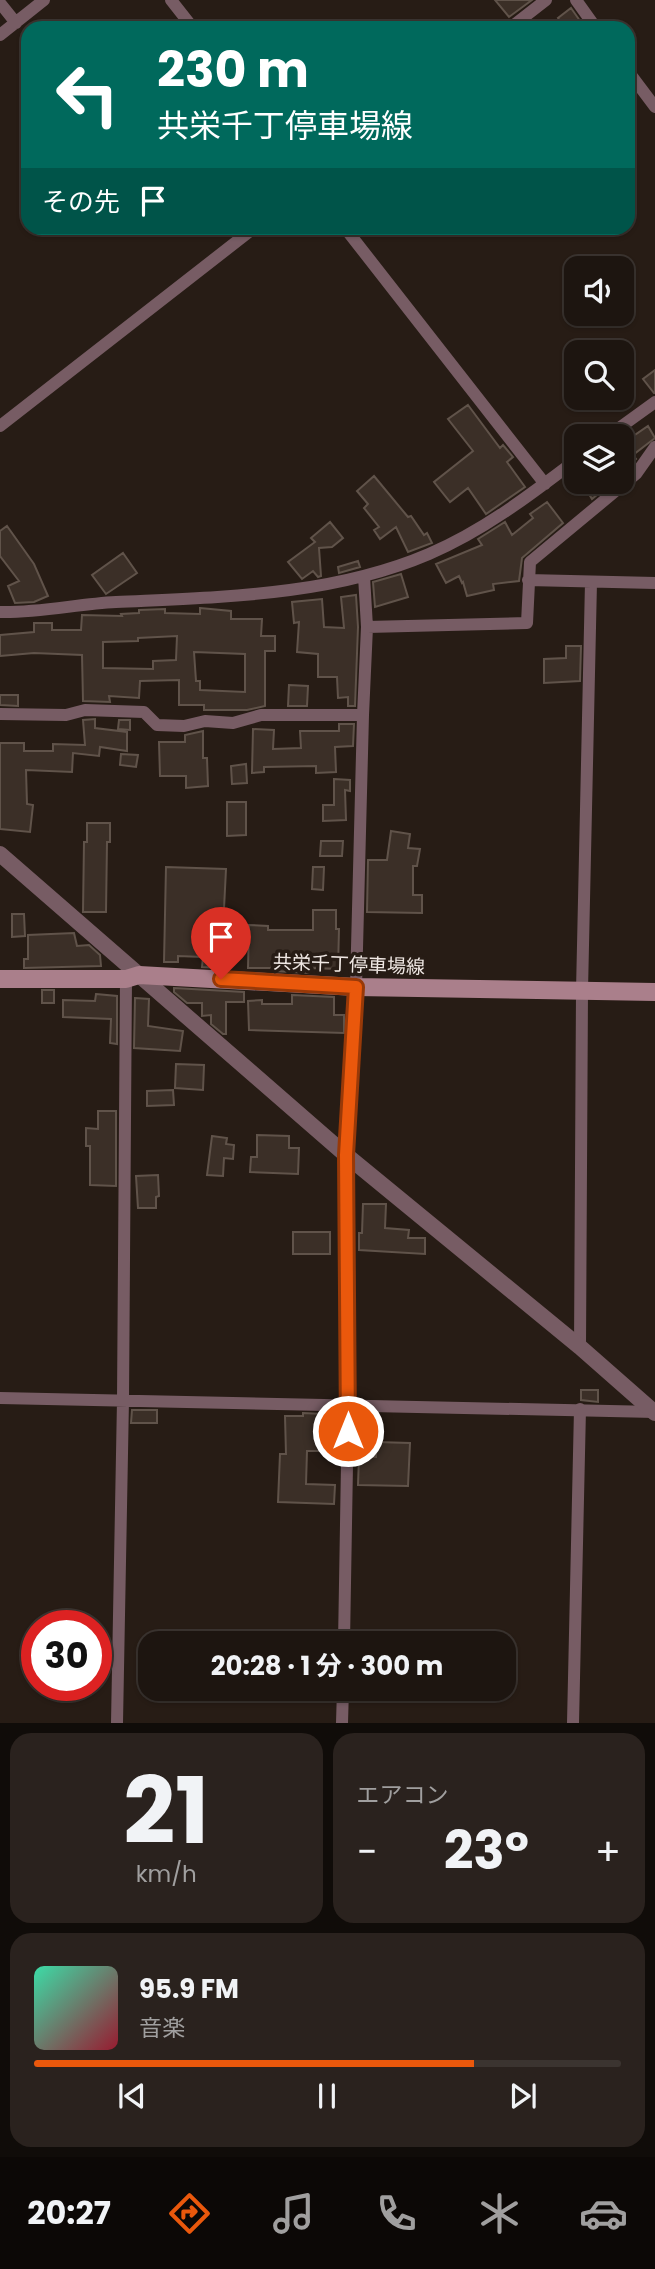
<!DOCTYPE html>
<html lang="ja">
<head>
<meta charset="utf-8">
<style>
  :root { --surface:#1d1510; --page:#2a221e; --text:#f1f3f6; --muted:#a09f9f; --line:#3b3430; --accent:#ea580c }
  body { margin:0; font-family:Poppins,"Noto Sans JP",sans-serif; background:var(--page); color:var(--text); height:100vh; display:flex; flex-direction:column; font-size:26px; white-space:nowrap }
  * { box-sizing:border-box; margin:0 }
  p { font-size:23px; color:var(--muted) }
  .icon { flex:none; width:38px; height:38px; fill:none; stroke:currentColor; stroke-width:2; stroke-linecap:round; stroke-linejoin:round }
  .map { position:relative; height:1723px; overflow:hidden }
  .drawer { display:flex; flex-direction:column; gap:10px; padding:10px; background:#100c09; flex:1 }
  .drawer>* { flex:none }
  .top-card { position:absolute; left:21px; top:21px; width:614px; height:214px; border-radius:21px; box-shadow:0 2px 5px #0004,0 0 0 2px var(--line); background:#00695c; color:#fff; overflow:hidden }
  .controls { position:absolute; left:564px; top:256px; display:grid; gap:14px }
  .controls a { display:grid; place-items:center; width:70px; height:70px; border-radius:14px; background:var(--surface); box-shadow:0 2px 5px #0004,0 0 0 2px var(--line); font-size:35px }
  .speed { position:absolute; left:21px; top:1610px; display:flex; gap:14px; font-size:35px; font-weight:700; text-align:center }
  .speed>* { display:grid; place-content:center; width:91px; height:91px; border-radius:50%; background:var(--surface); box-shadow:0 2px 5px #0004,0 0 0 2px var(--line); line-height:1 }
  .speed .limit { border:10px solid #d22; background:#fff; color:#111 }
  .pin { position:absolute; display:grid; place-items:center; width:60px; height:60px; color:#fff; margin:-72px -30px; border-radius:50% 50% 50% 0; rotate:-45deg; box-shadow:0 0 7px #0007 }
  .pin .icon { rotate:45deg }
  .me { position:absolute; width:77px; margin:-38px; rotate:0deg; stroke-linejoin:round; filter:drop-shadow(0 0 5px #0008) }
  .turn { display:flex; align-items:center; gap:24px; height:147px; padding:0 21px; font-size:32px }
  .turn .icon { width:91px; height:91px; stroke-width:2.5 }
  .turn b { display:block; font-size:49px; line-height:60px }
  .then { display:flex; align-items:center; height:66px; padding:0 21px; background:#0003; gap:14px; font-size:26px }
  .big { font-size:52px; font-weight:700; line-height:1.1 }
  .drawer .card { flex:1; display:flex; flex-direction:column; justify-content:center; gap:10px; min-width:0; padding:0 24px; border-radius:21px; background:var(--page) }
  .drawer .dial { align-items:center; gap:0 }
  .dial b { font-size:91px; line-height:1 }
  .song { display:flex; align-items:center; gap:21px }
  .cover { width:84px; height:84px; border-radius:10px; background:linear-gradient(135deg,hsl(160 70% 55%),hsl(350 70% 35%)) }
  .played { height:7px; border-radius:4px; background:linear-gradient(90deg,var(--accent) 75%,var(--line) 75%) }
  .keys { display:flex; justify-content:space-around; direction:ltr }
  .heat { display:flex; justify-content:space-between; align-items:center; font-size:38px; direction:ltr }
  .drawer .tiles { flex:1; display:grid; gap:10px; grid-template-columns:1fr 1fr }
  .card:last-child { grid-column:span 2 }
  .trip { position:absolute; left:138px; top:1631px; width:378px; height:70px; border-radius:21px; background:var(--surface); box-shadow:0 2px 5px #0004,0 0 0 2px var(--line); font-weight:700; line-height:70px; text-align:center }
  .tab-bar { display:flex; height:112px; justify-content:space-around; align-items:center; background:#0c0806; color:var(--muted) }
  .tab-bar .icon { width:49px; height:49px }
  .tab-bar .selected { color:var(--accent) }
  .tab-bar b { font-size:32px; color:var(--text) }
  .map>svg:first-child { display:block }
</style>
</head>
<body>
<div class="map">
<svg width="655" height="1723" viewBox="0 0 655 1723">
  <rect width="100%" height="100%" fill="#271c15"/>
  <path fill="#3b2f27" stroke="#60534a" stroke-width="2" fill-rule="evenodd" d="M495,0h37l-23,17z
    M571,8l14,20h-20l-7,-10z
    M655,370v23h-1l-11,-14z
    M468,405l32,43 3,-3 10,12 -6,5 18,25 -39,27 -18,-26 -18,14 -16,-20 39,-31 -25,-32z
    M648,426l7,12 -22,17 3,4 -15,16v-33l2,1z
    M374,476l34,41 3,-1 13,19 3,-2 5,10 -24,9 -12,-25 -16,12 -6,-9 5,-3 -15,-19 4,-4 -11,-13z
    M581,481h33l-22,18z
    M547,502l16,21 -41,35 -3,23 -26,3 1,6 -27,6 -4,-14 -1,1 -3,-7 -13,7 -10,-19 46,-19 -4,-6 27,-17 7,13 21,-17 -3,-4z
    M330,522l13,16 -11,9 -13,1 2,28 -3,1 -5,-6 -11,8 -14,-17 27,-20 -4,-4z
    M7,526l27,38 14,32 -14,6 -19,1 -7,-17 11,-5 -19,-25v-25z
    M123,553l14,20 -31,21 -14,-19z
    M358,561l2,6 -21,6 -1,-6z
    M401,574l7,23 -33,10 -2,-25z
    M356,595l2,32 -3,79h-7v-9l-10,1 -1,-21h-19v-23l-21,-2 2,-30 -5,1 -2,-21 30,-3 2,28 20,1 -3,-31z
    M200,608l31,3v8h31l-1,17h14v15h-10v55l-18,4h-43v-5h-25v-25l-39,1 -1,17 -30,-2 1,6 -27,-1 -1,-46 -48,-2 -34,3v-21l34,-3v-9h18v7h29l1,-15 40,1 -1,-2 18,-1v-3l26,-1v4l35,1zM177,636l-1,24 -23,1v8l-50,-1v-26l35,-1v-3zM194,652l51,2v38l-45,-2v-9h-4z
    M566,646h15l-1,35 -36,2v-24l22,-1z
    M289,685l19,1 -1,20h-19z
    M0,695h18v11l-18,-1z
    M95,719v9l32,4v19l-27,-4 -1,9 -26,-3 -1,19 -46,-2 1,34 6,1 -3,27 -30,-3v-86h24v8h29v-7l32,1 -2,-25z
    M119,720h11v10l-12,-1z
    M339,724h15l-1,22 -18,1 1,25 -20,1v-7l-52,1v5l-12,1 1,-44 21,1 -1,19 28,-1 -1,-17h39z
    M203,731v27h4l1,28 -22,2v-12h-26l-1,-34h26v-7z
    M121,754l17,1 -2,12 -16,-2z
    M246,764l1,19 -15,1 -1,-18z
    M334,779l16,1v11l-5,-1 1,30 -23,1v-16h11z
    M227,802h19v33l-19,1z
    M87,823h23v19h-3l-1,70h-23l1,-70h3z
    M391,831l19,3 -2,14 12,1 -3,17h-4v29h9v18l-55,-1 1,-52h19z
    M321,841h22l-1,15h-22z
    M166,867l60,2 -5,99 -19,-1 1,-10 -25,-1v6h-14z
    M313,867h11l-1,23 -11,-1z
    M313,910h23v19h3l-1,40 -29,-1v5l-35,-2v-3h-26l1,-43 19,1v4h45z
    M12,914h12l1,22 -13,1z
    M74,933l3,13 12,-1 11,10 1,11 -77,2v-9h4v-24z
    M174,988l70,4v10h-18v32h-3l-12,-10v-9l-9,1v-13h-15l-13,-11z
    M42,990h12v13h-12z
    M96,994l21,2v48l-7,-1 1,-24 -48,-2v-17l32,1z
    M292,995l42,2v18h10v18l-95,-3 -1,-29 14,-1v4h30z
    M135,998l14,1 -1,27 35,5 -3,20 -46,-3z
    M176,1064l28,1 -1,25 -28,-2z
    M173,1090l1,15 -27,1v-15z
    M98,1111h18v75l-26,-1v-39h-4v-18l12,1z
    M257,1135l32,1v12h10l-1,26 -48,-2 1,-15h6z
    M212,1136l15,2 -1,6 8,1 -1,14 -9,-1 -1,18 -16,-1z
    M158,1175l1,21 -3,1v11h-18l-2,-32z
    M363,1204h23l-1,24 24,2 -1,8h17v16l-66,-4v-17h3z
    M293,1232h37v22h-37z
    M581,1390h17v12l-17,-2z
    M132,1410h25v13h-26z
    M303,1413l20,1v4l16,2v10l-12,-1v22h-20l-1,33 29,1 -1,19 -56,-2 2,-48h6l-1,-38h18z
    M376,1442l34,1 -2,43 -50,-1 1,-29 17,1z"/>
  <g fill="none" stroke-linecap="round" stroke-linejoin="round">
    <path stroke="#775c64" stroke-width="12" d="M171,0l22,28
      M576,0l20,28
      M0,3l16,20
      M510,28l36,-28
      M0,35l44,-35
      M628,71l27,36
      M345,228l200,256
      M0,426l254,-198
      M608,436l47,-34
      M528,580l127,3
      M0,612c39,1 77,-8 116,-10 105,-5 215,-6 313,-48 54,-23 101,-59 147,-94
      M367,627l160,-4 3,-61 106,-88 19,-27
      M0,714l66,1 19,-5 59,2 13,13 27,1 21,-5 28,2 28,-8h102
      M580,1347l2,-356 9,-409
      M0,1398l655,14
      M344,1643l4,-238 -2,-250 10,-168 7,-272 4,-88 -3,-51
      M117,1723l6,-323 3,-421
      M342,1723l1,-34
      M573,1723l7,-314"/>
    <path stroke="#775c64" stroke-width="16" d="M0,854l346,301 234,192 75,66"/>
    <path stroke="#aa7f8b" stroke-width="18" d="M0,979h126l13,-4 217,12 299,5"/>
  </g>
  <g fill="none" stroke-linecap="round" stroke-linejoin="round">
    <defs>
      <path id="route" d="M221,979l135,8 -10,168 2,276"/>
    </defs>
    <use href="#route" stroke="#983908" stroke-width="18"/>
    <use href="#route" stroke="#ea580c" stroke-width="12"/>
  </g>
  <g text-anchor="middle" stroke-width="7" stroke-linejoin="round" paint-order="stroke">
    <g font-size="19" fill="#f0e8e4" stroke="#271c15">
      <text transform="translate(349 964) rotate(2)" y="7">共栄千丁停車場線</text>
    </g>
  </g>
</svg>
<div class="controls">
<a><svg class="icon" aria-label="sound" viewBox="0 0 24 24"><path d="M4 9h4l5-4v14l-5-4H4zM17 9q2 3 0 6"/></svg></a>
<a><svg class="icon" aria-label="search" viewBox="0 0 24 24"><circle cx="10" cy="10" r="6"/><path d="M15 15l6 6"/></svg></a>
<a><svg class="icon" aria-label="layers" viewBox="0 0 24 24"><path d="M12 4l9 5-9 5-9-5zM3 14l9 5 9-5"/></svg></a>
</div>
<div class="speed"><div class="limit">30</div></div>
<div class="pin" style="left:221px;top:979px;background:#d93025"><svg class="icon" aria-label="arrive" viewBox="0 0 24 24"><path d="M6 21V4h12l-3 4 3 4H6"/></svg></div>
<svg class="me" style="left:348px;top:1431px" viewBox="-20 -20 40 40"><circle r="17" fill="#ea580c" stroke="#fff" stroke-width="3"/><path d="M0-11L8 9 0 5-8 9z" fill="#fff"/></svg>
<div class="trip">20:28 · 1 分 · 300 m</div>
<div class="top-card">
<div class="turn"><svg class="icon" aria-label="left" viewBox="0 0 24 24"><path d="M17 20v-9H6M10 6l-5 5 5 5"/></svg><div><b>230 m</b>共栄千丁停車場線</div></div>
<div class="then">その先<svg class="icon" aria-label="arrive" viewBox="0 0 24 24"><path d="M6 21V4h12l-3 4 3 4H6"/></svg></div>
</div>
</div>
<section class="drawer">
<div class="tiles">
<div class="card dial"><b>21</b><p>km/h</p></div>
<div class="card"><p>エアコン</p>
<div class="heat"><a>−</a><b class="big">23°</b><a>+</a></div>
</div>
<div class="card">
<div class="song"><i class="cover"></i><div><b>95.9 FM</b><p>音楽</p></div></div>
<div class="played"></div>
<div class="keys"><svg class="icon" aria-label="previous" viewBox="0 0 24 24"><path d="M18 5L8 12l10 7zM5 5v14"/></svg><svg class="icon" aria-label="pause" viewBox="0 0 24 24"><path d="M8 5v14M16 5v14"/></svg><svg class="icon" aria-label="next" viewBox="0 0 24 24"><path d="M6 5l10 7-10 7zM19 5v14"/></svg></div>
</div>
</div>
</section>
<nav class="tab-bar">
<b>20:27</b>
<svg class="icon selected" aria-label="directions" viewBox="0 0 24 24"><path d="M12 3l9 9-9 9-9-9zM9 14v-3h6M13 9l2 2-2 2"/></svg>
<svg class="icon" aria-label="music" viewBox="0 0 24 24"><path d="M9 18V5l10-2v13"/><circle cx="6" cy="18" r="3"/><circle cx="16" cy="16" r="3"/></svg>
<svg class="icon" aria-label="phone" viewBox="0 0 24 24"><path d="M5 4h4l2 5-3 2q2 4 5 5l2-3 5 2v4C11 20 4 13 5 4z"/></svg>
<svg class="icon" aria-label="climate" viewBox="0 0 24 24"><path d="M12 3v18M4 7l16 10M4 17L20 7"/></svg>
<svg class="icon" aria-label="car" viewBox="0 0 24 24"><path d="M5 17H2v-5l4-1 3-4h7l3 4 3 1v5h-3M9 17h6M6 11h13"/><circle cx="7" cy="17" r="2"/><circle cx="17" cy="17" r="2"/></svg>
</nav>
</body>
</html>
